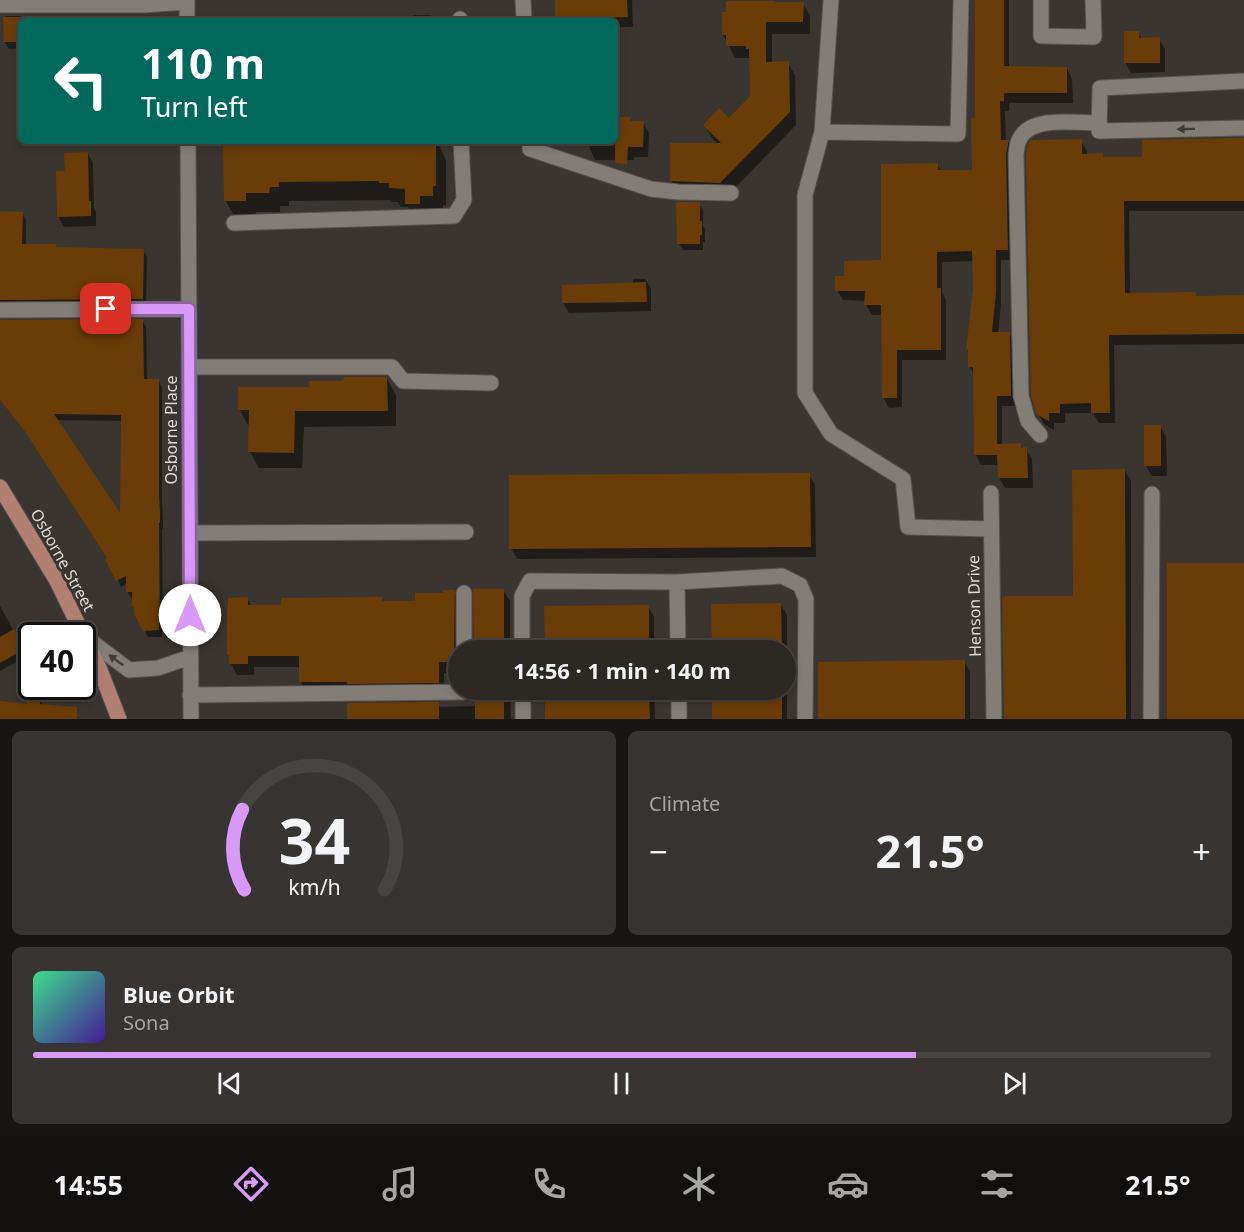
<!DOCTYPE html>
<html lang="en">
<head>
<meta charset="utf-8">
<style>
  :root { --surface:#2c2824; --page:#383431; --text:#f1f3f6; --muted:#a6a6a6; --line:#484441; --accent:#d99af7 }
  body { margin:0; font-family:"Noto Sans",sans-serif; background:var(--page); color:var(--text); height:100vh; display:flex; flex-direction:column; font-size:22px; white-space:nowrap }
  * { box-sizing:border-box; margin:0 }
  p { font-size:20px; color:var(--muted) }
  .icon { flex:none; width:33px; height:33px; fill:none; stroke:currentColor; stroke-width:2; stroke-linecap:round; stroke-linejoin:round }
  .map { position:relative; height:719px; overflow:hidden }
  .sheet { display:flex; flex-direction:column; gap:12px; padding:12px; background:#181614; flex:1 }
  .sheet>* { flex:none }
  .guide { position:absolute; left:18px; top:18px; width:600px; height:126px; border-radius:9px; box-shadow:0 3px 9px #0003,0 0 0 2px var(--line); background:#00695c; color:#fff; overflow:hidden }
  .speed { position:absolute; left:18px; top:622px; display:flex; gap:12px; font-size:30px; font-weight:700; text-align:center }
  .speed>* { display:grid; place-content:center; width:78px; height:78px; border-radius:50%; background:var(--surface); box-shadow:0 3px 9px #0003,0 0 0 2px var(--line); line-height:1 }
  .speed .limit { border:3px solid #111; border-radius:9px; background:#fff; color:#111 }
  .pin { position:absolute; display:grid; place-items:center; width:51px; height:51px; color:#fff; margin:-26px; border-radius:12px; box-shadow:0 3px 9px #0006 }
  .me { position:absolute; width:66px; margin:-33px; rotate:0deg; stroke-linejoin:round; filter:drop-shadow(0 0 4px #0008) }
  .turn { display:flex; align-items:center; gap:21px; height:126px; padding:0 24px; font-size:27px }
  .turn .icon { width:78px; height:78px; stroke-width:2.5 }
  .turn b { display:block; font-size:42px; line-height:51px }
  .big { font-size:45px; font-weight:700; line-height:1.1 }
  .sheet .card { flex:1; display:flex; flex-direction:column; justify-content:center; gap:9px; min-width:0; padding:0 21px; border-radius:9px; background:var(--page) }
  .sheet .dial { align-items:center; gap:0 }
  .dial svg { height:156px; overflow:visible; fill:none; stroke:var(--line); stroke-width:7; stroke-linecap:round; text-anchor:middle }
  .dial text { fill:var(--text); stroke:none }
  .song { display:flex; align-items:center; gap:18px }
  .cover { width:72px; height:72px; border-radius:9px; background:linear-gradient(135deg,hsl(150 70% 55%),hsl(260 70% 35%)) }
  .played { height:6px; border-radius:3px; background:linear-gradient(90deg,var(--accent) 75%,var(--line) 75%) }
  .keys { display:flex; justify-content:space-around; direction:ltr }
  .heat { display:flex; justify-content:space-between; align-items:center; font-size:33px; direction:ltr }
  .sheet .tiles { flex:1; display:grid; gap:12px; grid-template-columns:1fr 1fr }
  .card:last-child { grid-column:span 2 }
  .trip { position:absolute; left:448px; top:640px; width:348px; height:60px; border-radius:30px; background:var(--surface); box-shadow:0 3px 9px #0003,0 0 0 2px var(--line); font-weight:700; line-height:60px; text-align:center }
  .menu { display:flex; height:96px; justify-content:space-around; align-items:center; background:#12100e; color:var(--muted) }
  .menu .icon { width:42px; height:42px }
  .menu .on { color:var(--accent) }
  .menu b { font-size:27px; color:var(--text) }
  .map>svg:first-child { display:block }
</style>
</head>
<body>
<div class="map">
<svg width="1244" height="719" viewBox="0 0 1244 719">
  <rect width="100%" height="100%" fill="#3a3530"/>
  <path fill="#0007" fill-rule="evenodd" d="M556,0h76l1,27h-18v-6h-57l-2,-3z
    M976,0h33v68h58l5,11 1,24h-64v8h-4l1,30h2l6,11 -1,108h-12v43l-3,31h11l6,10 1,62h-14v39h18l2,4h4l6,10 1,29h-28l-6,-10v-13h-18l-5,-10 -1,-79 -6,-10v-13l-2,-3 8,-61 -1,-28 -32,1v30l4,8v60h-44v47l-13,1 -6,-11 -1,-82h-10l-6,-10v-4l-23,-1 -6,-10 8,-13 37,-15 56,-97 3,7 32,-1 4,-52z
    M803,4l7,12v18h-38v29h16l7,12 1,50 -68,70 -49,-1 -8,-13 47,-37 -6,-6 -7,-13 24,-5 23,-23 -1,-39h-16l-12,-23z
    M413,15h18l4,6h-22z
    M5,16h15l3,5h-2v27l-12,1 -4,-7z
    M377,20l1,1h-98z
    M1138,33l4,6h17l6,10v23l-34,1 -6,-11z
    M615,119h14l2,4h12l6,10 -1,24h-14v3h-39l-5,-11v-8h25z
    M1244,139v72h-115l1,83 65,-1 2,4h47v47l-130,1 1,78h-16l-6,-10h-28v10h-11v7l-10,-6 -6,-11 43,-272 6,10v4h15l2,3h39z
    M80,141h15v3h-13z
    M227,141h22l1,3 30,-3h157l9,19v45h-3v10l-26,8 -9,-16h-7l-3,-5h-6l-1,-2 -102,1v5h-9v6h-24v7h-20l-11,-19z
    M87,152l6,11 1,46 2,3v14l-32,1 -6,-11 8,-44z
    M699,204l4,6v16l2,3v13h-2v8h-20l-4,-6z
    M0,213h22l4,7v26l31,3 86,1 4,7 -1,49 -146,2z
    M633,279h12l6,10v22l-82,2 -6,-10 70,-19z
    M142,320l4,7 1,53h11l4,7v116l1,18v8h-1l1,101h-1v7h-14l-12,-24 -2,-15h-3l-4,-7v-8l-6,4 -12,-29 -77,-118 -32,-40v-79zM57,420l66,1 -2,97z
    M387,379l9,16v31l-92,1 -2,41h-43l-9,-16v-27h-2l-9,-16z
    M1160,426l6,11 1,39h-15l-6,-10z
    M1125,471l6,10v238h-126l-1,-120 70,-1z
    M809,475l6,10 1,72 -299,2 -6,-11z
    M503,590l7,11v50h-35z
    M454,592l7,11 -2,70h-15v20h-137l-6,-11v-15h-47v8h-17l-6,-11v-5l-3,-5 19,-55 5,8 164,-5z
    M781,605l6,10v104h-74v-29h73v-39h-73z
    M0,606l25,45 -2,2 1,5 -24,13z
    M648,606l6,11v34h-108z
    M964,661l6,11v47h-150v-56z
    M32,687h9l1,19 13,10v3h-55v-17l28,3z
    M476,690h34l1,29h-162l-1,-14 90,-1 2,3 36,-1z
    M547,690h107l1,29h-108z"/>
  <path fill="#6a3d08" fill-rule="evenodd" d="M555,0h72l1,17 -73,2z
    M975,0h29v66l63,1v26h-63v8h-4l1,39h8l-3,14 2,96h-12v42l-4,40h18l1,64h-14v48l24,-1v5l6,-1 1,31h-30l-1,-23h-23l-1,-88h-5v-17h-2l7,-61 -1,-38 -35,1v36h4v62h-44v48h-15l-1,-93h-17l1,-14h-30v-15h9v-15l37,-1v-96l57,-1v7h34l-1,-52h4z
    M726,1h48v1h30l-1,20h-37v40l23,-1 1,51 -70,71 -50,-2v-38h51l-18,-18 16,-17 10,10 21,-22 -1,-47h-3v-3h-20v-11h-4v-23h4z
    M3,17h18v25h-17z
    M1124,31h15v7l21,-1v26h-36z
    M615,117h15v4h14l-1,26h-15l-1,17 -12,-1z
    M1244,138v63h-120l1,92 71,-1v4l48,-1v39l-135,1 1,78h-19v-10l-31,1v9h-11v8l-13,-7 -5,-19 -5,-240 2,-10 3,-5 51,-1v15l21,-1v4h39v-17z
    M226,141h19v1l34,-1h157v45h-3v10h-13v8h-15v-15l-16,-1v-5h-10v-2l-100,1v5h-9l-1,6h-23v8h-22l-1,-57h3z
    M88,152l1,49h2v15l-34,1 -1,-46h9l-1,-18z
    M676,202h24v19h2v14h-2v9h-23z
    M0,211l23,1 -1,32h34v3l88,2 -1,50 -143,1z
    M646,282l1,20 -85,1v-18z
    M143,319l1,60h15v116l1,18v10h-1l1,100h-1v7l-16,1 -9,-17v-7l-2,-1v-14h-6v-16l-10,5 -11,-22 2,-1 -81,-125 -26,-33v-80zM54,414l67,1 -1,98z
    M344,377h43l1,34h-93l-1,42 -46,-1 1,-42h-11v-23h71v-6h34z
    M1144,425h17v41h-17z
    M1125,469l1,250h-122l-2,-121 2,-2h69l-1,-126z
    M810,473l1,74 -302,2v-74z
    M1167,563h77v156h-77z
    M474,589h30v62h-30l-1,-61z
    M443,590h12l-1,61 3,11h-18v21l-92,1v-2h-48v-26h-51v8h-19v-9h-2v-48h1v-9l20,-1v8h33v-7l101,-1v4h33v-8h28z
    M781,603l1,48h-70l-1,-47z
    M649,605v46h-104l-1,-45z
    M14,629l9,15 -3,2 1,5 -21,12v-26z
    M965,660v59h-147v-57z
    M32,675v12h7l1,17 37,3v12h-77v-18l27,3z
    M475,690h29v29h-29z
    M545,690h104l1,29h-105z
    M712,690h70v29h-70z
    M439,702v17h-92v-16z"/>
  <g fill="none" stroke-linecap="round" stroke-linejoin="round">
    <defs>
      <path id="minor" d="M187,0v21
        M523,0l1,21
        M831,0l-9,132 -17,63v198l26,41 72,45 5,48 83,2
        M1041,0v36l53,1 -1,-37
        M0,5h143l44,-3
        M460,21v-2
        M1244,81l-144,7 -1,43 145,-3
        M822,132l136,2 3,-134
        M188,141l3,578
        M530,141v8l121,40 27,3 53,1
        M234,223l220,-7 10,-16 -3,-59
        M0,310l189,-1
        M189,367h203l11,14 88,2
        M1040,435l-12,-14 -7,-25 -5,-242c1,-5 1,-10 3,-14 11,-25 59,-17 80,-17
        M991,493l3,226
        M190,533l276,-1
        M677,582l1,69
        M84,636l45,34 29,-2 32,-11
        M464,651v-58
        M522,651v-55l8,-15 147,1 105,-6 18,9 6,14 -1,120
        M523,690v29
        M679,690v29
        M190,695l273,-3v-2
        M1151,719l1,-225"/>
      <path id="major" d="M0,487l57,94 43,89 19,49"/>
    </defs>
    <use href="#minor" stroke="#56514d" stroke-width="17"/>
    <use href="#major" stroke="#56514d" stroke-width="17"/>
    <use href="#minor" stroke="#837d78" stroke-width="15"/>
    <use href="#major" stroke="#b27f73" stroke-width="15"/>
  </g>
  <defs><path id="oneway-solid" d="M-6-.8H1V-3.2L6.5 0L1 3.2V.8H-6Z" transform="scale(1.5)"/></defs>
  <g fill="#413c37">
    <use href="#oneway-solid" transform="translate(1186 129) rotate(179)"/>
    <use href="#oneway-solid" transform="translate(116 660) rotate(-144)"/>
  </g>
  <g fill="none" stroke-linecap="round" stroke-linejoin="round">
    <defs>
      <path id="route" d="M106,309h83l1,306"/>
    </defs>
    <use href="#route" stroke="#8d64a1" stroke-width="15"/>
    <use href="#route" stroke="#d99af7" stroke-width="10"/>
  </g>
  <g text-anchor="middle" stroke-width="6" stroke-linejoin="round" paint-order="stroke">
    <g font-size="16" fill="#ddd9d6" stroke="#3a3530">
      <text transform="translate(171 430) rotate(-90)" y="6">Osborne Place</text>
      <text transform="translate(63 560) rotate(61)" y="6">Osborne Street</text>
      <text transform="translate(974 606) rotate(-91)" y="6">Henson Drive</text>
    </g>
  </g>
</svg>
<div class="speed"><div class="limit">40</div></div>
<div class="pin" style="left:106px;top:309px;background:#d93025"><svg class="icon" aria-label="arrive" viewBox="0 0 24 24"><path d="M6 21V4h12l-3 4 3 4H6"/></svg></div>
<svg class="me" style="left:190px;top:615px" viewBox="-20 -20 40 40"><circle r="19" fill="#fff"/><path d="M0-13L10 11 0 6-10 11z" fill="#d99af7"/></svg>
<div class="trip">14:56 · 1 min · 140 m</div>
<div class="guide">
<div class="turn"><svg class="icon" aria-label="left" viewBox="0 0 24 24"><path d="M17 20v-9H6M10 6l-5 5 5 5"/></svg><div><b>110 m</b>Turn left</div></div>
</div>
</div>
<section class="sheet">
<div class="tiles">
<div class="card dial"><svg viewBox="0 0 100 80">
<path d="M14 69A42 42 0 1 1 86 69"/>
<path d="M14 69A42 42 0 0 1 13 28" stroke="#d99af7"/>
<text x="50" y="56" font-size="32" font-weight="700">34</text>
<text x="50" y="72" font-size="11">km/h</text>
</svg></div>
<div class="card"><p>Climate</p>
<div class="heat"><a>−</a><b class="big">21.5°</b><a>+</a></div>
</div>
<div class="card">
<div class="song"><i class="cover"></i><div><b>Blue Orbit</b><p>Sona</p></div></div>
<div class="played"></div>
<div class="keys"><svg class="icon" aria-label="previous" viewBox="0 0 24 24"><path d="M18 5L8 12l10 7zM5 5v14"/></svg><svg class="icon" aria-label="pause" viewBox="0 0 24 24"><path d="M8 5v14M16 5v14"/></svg><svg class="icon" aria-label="next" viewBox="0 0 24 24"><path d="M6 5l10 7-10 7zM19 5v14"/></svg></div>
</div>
</div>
</section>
<nav class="menu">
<b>14:55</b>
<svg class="icon on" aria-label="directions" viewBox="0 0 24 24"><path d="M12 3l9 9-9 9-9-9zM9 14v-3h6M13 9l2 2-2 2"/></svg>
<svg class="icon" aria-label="music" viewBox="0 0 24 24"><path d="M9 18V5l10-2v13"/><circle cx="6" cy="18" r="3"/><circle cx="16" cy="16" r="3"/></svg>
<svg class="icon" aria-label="phone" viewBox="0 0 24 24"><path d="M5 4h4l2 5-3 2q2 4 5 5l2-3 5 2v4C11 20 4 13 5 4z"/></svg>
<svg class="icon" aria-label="climate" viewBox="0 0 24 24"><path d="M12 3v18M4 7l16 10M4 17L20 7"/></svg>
<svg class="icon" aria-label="car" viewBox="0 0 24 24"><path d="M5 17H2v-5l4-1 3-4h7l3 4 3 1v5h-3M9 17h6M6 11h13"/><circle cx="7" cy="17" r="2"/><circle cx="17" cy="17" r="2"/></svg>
<svg class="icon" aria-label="filters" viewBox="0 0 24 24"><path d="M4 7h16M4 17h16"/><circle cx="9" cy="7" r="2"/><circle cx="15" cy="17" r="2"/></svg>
<b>21.5°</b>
</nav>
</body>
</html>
